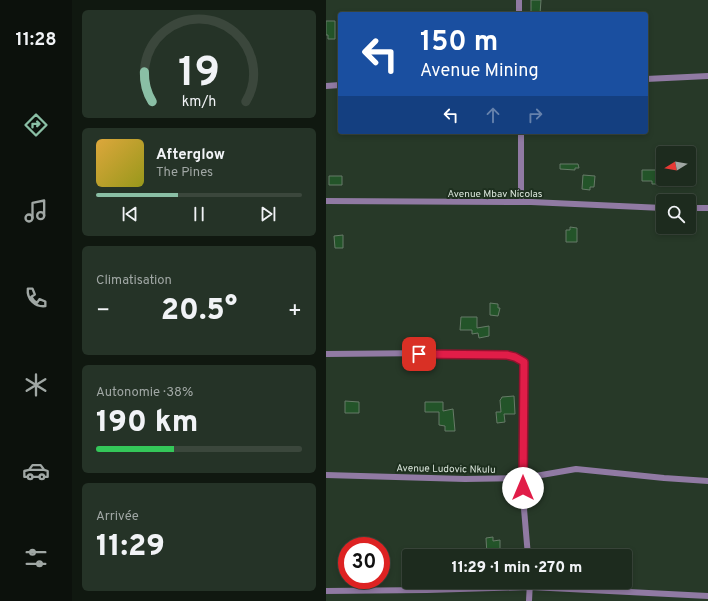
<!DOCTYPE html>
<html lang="fr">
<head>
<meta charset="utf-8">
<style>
  :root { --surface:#1d2b1e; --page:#253327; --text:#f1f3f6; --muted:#a0a7a4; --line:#3b473c; --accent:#8abfa5 }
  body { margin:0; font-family:Overpass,sans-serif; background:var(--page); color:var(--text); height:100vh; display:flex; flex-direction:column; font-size:15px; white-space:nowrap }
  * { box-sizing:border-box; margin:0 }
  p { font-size:13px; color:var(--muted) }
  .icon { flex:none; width:22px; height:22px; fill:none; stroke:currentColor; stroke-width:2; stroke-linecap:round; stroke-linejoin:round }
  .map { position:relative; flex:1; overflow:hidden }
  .side { display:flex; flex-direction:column; gap:10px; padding:10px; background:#101810; width:254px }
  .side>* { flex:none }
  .top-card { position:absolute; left:12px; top:12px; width:310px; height:122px; border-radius:4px; box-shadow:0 2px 6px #0003,0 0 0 1px var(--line); background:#1a4fa0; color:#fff; overflow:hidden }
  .needle { width:26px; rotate:259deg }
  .buttons { position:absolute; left:330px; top:146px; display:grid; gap:8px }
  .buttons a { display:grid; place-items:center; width:40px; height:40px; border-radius:4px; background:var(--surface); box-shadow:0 2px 6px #0003,0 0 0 1px var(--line); font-size:20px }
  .speed { position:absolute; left:12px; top:537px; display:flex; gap:8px; font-size:20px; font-weight:700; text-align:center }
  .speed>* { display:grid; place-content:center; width:52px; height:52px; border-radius:50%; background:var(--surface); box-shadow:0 2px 6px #0003,0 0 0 1px var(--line); line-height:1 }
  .speed .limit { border:6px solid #d22; background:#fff; color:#111 }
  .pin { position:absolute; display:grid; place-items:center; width:34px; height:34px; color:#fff; margin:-17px; border-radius:8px; box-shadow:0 2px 6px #0006 }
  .me { position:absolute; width:44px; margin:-22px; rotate:0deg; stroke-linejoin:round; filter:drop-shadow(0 0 3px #0008) }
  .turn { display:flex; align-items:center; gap:14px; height:84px; padding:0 16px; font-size:18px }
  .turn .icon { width:52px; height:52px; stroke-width:2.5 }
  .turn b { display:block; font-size:28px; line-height:34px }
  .lanes { display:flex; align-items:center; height:38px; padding:0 16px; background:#0003; justify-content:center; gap:20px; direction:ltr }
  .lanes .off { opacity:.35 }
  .big { font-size:30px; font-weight:800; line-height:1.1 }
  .side .tile { flex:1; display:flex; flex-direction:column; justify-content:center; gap:6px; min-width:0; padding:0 14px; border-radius:6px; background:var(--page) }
  .side .dial { align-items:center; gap:0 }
  .dial svg { height:104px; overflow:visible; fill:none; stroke:var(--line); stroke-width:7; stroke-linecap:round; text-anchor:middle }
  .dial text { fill:var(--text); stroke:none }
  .song { display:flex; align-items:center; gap:12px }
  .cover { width:48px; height:48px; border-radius:6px; background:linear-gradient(135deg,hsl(40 70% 55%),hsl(60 70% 35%)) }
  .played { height:4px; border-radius:2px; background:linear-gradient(90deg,var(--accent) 40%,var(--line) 40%) }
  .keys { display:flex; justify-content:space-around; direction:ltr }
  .heat { display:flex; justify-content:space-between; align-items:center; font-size:22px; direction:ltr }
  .charge { height:6px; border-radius:3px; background:linear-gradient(90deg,#34c759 38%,var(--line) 0) }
  .trip { position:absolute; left:76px; top:549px; width:230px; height:40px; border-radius:4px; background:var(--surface); box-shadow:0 2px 6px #0003,0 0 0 1px var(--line); font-weight:800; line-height:40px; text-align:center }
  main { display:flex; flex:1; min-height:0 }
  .tab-bar { display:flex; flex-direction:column; width:72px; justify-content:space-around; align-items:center; background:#0c110c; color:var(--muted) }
  .tab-bar .icon { width:28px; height:28px }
  .tab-bar .active { color:var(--accent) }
  .tab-bar b { font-size:18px; color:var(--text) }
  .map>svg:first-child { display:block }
</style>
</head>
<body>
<main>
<nav class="tab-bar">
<b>11:28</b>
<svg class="icon active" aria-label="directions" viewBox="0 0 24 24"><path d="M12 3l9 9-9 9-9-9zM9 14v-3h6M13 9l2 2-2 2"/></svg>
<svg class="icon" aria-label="music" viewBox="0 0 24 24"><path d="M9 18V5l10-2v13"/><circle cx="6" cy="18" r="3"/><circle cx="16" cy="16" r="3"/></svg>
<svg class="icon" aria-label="phone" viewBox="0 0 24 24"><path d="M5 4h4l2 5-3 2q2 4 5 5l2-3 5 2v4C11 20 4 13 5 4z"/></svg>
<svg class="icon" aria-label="climate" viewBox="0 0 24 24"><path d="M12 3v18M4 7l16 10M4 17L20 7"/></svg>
<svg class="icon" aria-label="car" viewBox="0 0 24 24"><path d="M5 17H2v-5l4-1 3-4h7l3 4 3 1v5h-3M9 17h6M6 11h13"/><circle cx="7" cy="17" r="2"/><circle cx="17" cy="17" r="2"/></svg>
<svg class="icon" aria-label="filters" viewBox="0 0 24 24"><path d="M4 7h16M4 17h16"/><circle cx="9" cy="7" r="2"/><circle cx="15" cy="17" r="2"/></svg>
</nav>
<section class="side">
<div class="tile dial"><svg viewBox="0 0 100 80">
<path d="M14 69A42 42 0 1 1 86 69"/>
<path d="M14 69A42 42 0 0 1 8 46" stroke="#8abfa5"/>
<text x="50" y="56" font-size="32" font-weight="700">19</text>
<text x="50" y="72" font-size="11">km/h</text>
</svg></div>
<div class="tile">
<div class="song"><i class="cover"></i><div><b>Afterglow</b><p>The Pines</p></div></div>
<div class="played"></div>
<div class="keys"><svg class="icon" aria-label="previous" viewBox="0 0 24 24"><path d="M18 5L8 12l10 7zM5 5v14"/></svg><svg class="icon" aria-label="pause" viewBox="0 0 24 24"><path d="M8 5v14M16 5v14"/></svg><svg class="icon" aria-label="next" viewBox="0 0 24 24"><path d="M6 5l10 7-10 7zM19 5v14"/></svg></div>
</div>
<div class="tile"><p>Climatisation</p>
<div class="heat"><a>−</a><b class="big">20.5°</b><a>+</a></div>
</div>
<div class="tile"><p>Autonomie · 38%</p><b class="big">190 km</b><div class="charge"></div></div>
<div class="tile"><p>Arrivée</p><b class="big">11:29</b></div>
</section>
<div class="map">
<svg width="382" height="601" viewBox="0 0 382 601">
  <rect width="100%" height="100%" fill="#273928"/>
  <path fill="#235429" stroke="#677b68" d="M205,0h10l-1,14h-9z
    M0,21h9v18h-7v-4h-2z
    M234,164h18l1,4h-4v2l-15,-1z
    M316,170h18v12h-3v2h-5v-3h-10z
    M257,175l12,1 -1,11h-4v3l-8,-1z
    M3,176h13v9h-13z
    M244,227l7,1v14h-11v-12h4z
    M17,235v13h-8l-1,-12z
    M164,303l8,1v4h2l-2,8 -8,-1z
    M135,317h16v11l12,-2v10l-10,2 -1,-5 -6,1v-4h-12z
    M188,396l1,18h-11l1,8 -8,1 -1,-11h5l-1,-12 1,-1 1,-2z
    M19,401l14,1v11h-14z
    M99,402h18v9l10,-2 2,22h-10v-5l-6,-1v-13h-14z
    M167,537v4l7,-1v9l-5,1 1,5h-9l-1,-17z
    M16,549h5v20h-4z"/>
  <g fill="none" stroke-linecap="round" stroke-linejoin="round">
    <path stroke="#907aa3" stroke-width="6" d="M193,14v-14
      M320,79l62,-3
      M0,86l14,-1
      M0,201l205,1 132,6
      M195,202v-70
      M363,208h19
      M0,354l108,-1 73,2 8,2 9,6 -1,134 5,59
      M0,475l139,4 59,-1 52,-9 88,9 44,3
      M0,591l101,-1 103,-3 178,9
      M203,601l1,-19"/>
  </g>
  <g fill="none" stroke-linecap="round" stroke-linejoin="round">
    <defs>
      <path id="route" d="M93,354l88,1 8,2 9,5 -1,126"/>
    </defs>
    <use href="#route" stroke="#92132f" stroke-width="10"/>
    <use href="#route" stroke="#e11d48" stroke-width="7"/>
  </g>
  <g text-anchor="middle" stroke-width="4" stroke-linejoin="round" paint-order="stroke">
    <g font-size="10" fill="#dae5db" stroke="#1d2f1e">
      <text x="169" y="197">Avenue Mbav Nicolas</text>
      <text transform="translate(120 468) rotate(1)" y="4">Avenue Ludovic Nkulu</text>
    </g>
  </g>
</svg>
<div class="buttons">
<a><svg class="needle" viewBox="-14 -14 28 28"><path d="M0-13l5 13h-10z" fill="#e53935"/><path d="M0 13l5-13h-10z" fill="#a0a7a4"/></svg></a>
<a><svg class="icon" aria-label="search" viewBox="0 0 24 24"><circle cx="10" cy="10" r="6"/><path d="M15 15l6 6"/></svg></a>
</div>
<div class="speed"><div class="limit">30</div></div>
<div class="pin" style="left:93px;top:354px;background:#d93025"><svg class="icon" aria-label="arrive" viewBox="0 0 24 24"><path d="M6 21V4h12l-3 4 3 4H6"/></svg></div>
<svg class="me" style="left:197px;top:488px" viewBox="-20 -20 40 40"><circle r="19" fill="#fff"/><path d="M0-13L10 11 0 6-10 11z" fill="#e11d48"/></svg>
<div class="trip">11:29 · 1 min · 270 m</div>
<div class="top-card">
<div class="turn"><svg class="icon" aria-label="left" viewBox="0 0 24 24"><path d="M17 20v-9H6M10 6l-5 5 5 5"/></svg><div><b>150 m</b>Avenue Mining</div></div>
<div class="lanes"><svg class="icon" aria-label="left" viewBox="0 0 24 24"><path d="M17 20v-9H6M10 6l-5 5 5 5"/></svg><svg class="icon off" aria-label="ahead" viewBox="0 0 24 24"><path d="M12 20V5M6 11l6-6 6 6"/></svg><svg class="icon off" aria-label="right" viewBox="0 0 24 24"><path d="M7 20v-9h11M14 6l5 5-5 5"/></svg></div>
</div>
</div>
</main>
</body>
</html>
